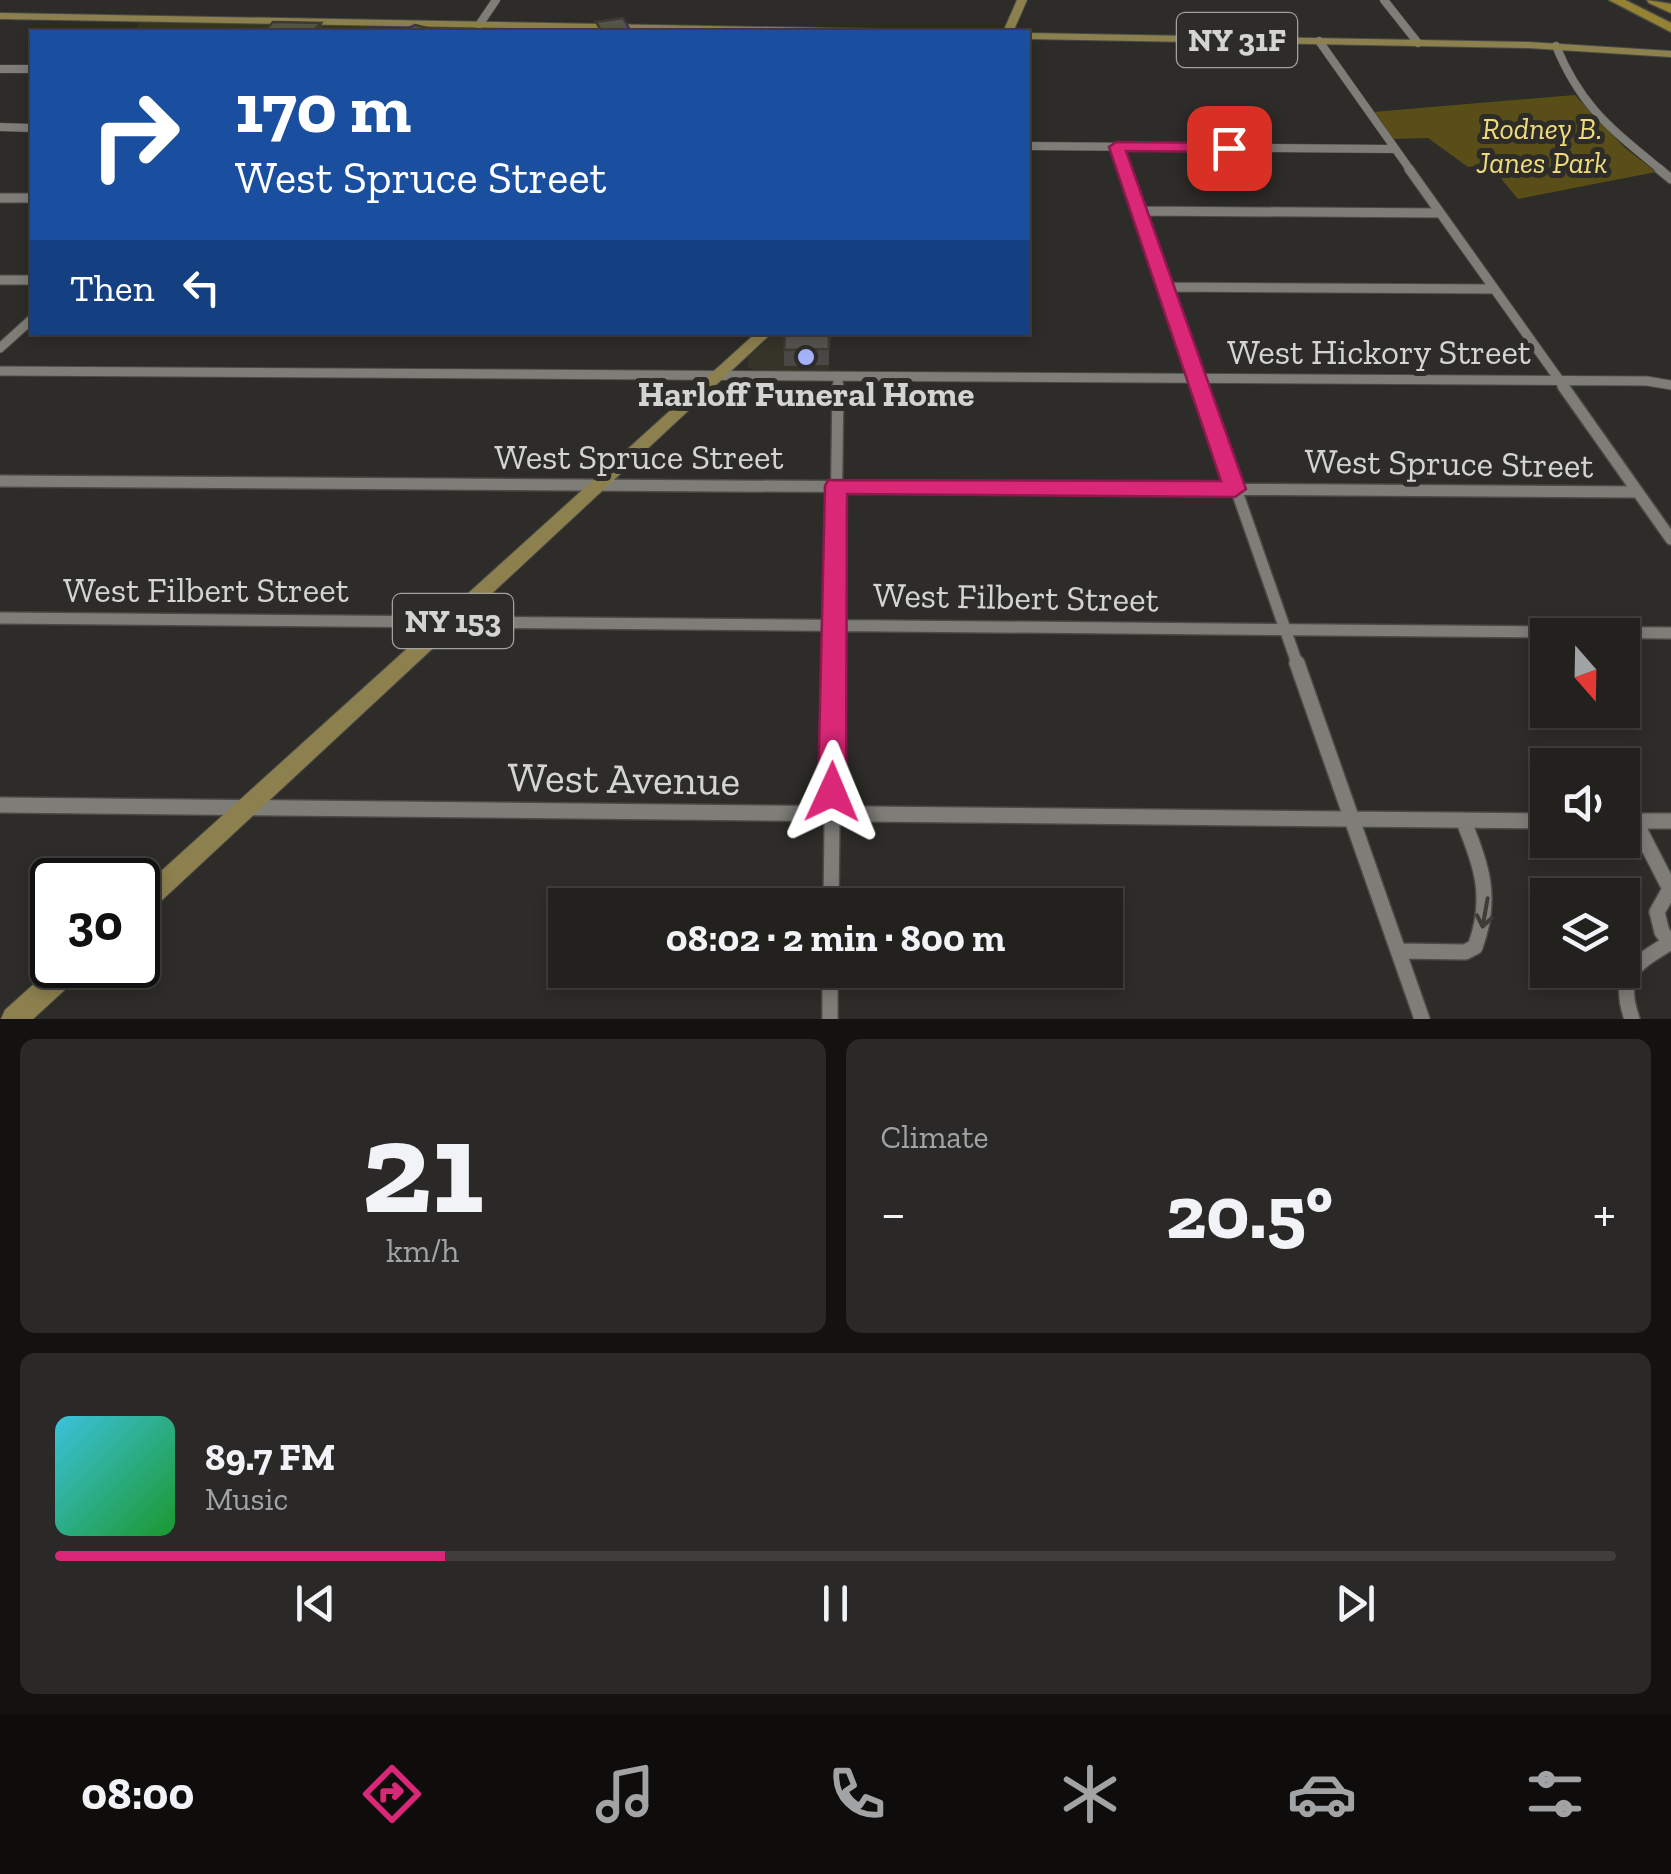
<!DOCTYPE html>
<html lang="en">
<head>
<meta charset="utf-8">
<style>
  :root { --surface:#22211e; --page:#2a2927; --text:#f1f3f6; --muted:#a2a3a4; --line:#3f3e3c; --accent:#db2777 }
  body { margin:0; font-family:"Zilla Slab",serif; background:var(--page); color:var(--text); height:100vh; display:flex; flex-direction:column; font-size:38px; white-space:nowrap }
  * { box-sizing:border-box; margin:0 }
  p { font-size:32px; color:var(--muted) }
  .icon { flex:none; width:55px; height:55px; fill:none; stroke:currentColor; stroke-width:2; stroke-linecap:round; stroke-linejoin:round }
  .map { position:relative; height:1019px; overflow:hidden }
  .details { display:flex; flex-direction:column; gap:20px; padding:20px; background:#131210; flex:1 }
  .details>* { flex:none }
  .guide { position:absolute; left:30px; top:30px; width:1000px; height:305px; border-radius:0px; box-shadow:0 5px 15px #0003,0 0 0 2px var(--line); background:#1a4fa0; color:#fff; overflow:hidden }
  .needle { width:65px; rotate:160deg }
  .tools { position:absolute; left:1530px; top:618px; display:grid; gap:20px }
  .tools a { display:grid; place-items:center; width:110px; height:110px; border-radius:0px; background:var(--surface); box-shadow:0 5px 15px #0003,0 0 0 2px var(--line); font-size:50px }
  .speed { position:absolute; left:30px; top:858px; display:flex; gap:20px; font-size:50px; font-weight:700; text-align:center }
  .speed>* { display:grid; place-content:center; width:130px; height:130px; border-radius:50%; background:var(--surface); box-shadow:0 5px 15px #0003,0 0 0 2px var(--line); line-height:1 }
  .speed .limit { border:5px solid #111; border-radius:15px; background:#fff; color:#111 }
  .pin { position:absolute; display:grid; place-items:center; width:85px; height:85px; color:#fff; margin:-42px; border-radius:20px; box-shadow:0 5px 15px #0006 }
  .me { position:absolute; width:110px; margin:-55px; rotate:1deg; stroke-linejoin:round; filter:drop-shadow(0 0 8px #0008) }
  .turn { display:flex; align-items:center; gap:35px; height:210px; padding:0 40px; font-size:45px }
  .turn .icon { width:130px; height:130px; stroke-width:2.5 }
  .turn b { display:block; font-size:70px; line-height:85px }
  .then { display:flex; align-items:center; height:95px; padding:0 40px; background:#0003; gap:20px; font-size:38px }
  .big { font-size:75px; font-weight:700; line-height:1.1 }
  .details .widget { flex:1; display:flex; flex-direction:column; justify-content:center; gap:15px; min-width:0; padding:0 35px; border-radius:15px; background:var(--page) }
  .details .dial { align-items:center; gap:0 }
  .dial b { font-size:130px; line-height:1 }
  .song { display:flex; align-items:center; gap:30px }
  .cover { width:120px; height:120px; border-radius:15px; background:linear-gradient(135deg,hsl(190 70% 55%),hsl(130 70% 35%)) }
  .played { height:10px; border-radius:5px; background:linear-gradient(90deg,var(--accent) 25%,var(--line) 25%) }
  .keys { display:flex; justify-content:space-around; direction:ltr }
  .heat { display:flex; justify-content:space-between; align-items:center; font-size:55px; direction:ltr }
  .details .tiles { flex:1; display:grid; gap:20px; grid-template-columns:1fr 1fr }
  .widget:last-child { grid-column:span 2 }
  .trip { position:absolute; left:548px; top:888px; width:575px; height:100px; border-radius:0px; background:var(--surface); box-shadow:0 5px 15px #0003,0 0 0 2px var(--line); font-weight:700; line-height:100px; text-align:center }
  .menu { display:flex; height:160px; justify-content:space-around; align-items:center; background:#0e0d0c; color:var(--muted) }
  .menu .icon { width:70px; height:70px }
  .menu .on { color:var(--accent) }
  .menu b { font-size:45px; color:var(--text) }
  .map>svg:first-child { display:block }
</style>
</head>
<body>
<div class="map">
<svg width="1671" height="1019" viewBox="0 0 1671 1019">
  <rect width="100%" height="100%" fill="#2d2c28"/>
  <path fill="#363429" d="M139,22l564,10h-567z
    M775,333h64l-10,9v29h-70l-11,-3v-11z"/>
  <path fill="#594e18" d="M1575,95l49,52 32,25 -138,27 -29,-35 -21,3 -40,-29 -36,1 -19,-27z"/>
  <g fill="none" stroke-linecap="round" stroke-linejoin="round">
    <defs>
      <path id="street-far3" d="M1384,0l34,43
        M479,25l17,-25
        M1319,41l92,130
        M1556,46c26,63 56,83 106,125
        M0,69h32
        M0,127l32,1
        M1028,146l365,3
        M1116,147l9,24"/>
      <path id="street-far2" d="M1124,169l77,219
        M1409,169l156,219
        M1659,169l12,10
        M0,198h32
        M1139,211l301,2
        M0,280h32
        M1166,287l328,2
        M0,348l32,-29
        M0,371l1647,10 24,4
        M838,388v-12"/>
      <path id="street-far1" d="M1200,386l98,280
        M1563,386l108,153
        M0,481l1638,11
        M0,618l1671,15
        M834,666l4,-280"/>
      <path id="street" d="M1297,663l125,356
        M0,805l1548,16
        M1622,821h49
        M1635,821l35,68 -13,23 5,20 9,11
        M831,905l3,-242
        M1399,951l66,1 10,-5c18,-48 7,-82 -12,-127
        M830,970v49
        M1632,1019c-16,-46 3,-55 39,-77"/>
      <path id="primary" d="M1017,0h10l-14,32h-10z
        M0,13l880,16 5,3h-143l-742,-13z
        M1028,33l500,9 143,9v6l-143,-9 -500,-9z
        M757,332h16l-627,583 -8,3v-26z
        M55,965h30l-3,9 -49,45h-32l4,-9z"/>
      <path id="highway" d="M1609,0h16l46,23v9z
        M1647,0l24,4v9l-22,-10z"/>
    </defs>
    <use href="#street-far3" stroke="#4a4a46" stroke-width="9"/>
    <use href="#street-far2" stroke="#4a4a46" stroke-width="11"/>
    <use href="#street-far1" stroke="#4a4a46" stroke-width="14"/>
    <use href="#street" stroke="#4a4a46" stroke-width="18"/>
    <use href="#primary" stroke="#4a4a46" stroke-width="2"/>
    <use href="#highway" stroke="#4a4a46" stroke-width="3"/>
    <use href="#street-far3" stroke="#7e7d78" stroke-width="8"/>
    <use href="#street-far2" stroke="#7e7d78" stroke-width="9"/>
    <use href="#street-far1" stroke="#7e7d78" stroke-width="11"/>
    <use href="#street" stroke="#7e7d78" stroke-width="15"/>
    <use href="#primary" fill="#8c814e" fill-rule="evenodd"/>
    <use href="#highway" fill="#958332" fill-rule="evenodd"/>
  </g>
  <path fill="#494844" d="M829,332v33l-45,1v-16z"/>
  <path fill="#3c3b37" d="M321,23l3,9h-10l-1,-1z"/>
  <path fill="#55544f" stroke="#3c3b37" stroke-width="2.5" d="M623,18l8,14h-29l-6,-10z
    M273,22l48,1 -8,8 5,1h-122l18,-2 51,1z
    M415,25l20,5 -5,2h-30z
    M785,332h44v17l-45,1z"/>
  <defs><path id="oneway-shaft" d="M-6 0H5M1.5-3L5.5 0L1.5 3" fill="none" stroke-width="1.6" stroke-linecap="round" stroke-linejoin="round" transform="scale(2.5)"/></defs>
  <use stroke="#3d3c38" href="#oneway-shaft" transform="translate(1485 913) rotate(100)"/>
  <path fill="#db2777" stroke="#8e194d" stroke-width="2.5" d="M1116,142l113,1 7,5 -7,4 -103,-1 120,338 -11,8 -388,-3 -1,298 -4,9 -10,4 -10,-4 -4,-9 7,-306 3,-6 393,1 -112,-334z"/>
  <circle fill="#a6b1fc" stroke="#2d2c28" stroke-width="4" cx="806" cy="357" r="10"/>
  <g text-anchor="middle" stroke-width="10" stroke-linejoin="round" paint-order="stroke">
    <g font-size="30" font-style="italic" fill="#efda7c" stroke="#2d2c28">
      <text x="1542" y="139">Rodney B.<tspan x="1542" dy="34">Janes Park</tspan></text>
    </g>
    <g fill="#2d2c28" stroke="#a2a29e" stroke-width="2.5">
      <rect x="1177" y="13" width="120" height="54" rx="8"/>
      <rect x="393" y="594" width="120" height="54" rx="8"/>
    </g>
    <g font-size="32" font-weight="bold" fill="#d4d4d1">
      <text x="1237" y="51">NY 31F</text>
      <text x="453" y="632">NY 153</text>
    </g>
    <g font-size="35" fill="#d4d4d1" stroke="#2d2c28">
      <text x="1379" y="364">West Hickory Street</text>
      <text x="639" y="469">West Spruce Street</text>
      <text transform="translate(1449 463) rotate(1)" y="12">West Spruce Street</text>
      <text x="206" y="602">West Filbert Street</text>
      <text transform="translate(1016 597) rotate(1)" y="12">West Filbert Street</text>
    </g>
    <g font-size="35" font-weight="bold" fill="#d4d4d1" stroke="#2d2c28">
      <text x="806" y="406">Harloff Funeral Home</text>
    </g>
    <g font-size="42" fill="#d4d4d1" stroke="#2d2c28">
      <text transform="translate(624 778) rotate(1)" y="15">West Avenue</text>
    </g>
  </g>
</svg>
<div class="tools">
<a><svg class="needle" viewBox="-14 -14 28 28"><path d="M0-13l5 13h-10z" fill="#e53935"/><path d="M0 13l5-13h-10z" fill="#a2a3a4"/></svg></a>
<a><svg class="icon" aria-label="sound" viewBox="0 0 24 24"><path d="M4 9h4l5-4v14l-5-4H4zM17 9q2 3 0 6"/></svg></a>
<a><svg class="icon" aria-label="layers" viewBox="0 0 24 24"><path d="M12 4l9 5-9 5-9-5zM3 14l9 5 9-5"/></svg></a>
</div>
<div class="speed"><div class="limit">30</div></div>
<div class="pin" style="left:1229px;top:148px;background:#d93025"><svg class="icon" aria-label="arrive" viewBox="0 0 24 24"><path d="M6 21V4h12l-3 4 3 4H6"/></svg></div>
<svg class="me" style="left:832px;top:792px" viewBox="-20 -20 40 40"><path d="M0-17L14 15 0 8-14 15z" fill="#db2777" stroke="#fff" stroke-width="4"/></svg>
<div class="trip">08:02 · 2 min · 800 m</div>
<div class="guide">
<div class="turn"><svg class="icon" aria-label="right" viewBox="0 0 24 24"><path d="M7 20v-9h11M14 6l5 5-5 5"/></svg><div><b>170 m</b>West Spruce Street</div></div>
<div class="then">Then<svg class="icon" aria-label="left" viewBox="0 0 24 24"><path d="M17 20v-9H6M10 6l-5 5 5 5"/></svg></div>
</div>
</div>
<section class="details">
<div class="tiles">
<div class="widget dial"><b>21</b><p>km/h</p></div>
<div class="widget"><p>Climate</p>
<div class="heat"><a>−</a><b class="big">20.5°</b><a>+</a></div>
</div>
<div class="widget">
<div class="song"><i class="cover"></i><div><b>89.7 FM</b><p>Music</p></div></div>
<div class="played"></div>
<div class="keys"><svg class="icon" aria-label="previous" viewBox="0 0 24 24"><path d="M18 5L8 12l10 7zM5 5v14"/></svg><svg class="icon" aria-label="pause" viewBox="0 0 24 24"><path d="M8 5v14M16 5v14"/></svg><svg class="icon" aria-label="next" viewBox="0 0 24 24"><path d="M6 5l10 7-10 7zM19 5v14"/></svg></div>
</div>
</div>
</section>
<nav class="menu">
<b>08:00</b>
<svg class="icon on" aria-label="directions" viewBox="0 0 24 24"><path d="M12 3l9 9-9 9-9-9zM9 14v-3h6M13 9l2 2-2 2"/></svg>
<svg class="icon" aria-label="music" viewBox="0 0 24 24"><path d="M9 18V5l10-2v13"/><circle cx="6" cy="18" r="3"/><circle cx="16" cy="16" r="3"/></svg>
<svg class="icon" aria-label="phone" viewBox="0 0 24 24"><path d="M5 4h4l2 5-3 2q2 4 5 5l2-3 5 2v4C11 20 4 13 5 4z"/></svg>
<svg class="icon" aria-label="climate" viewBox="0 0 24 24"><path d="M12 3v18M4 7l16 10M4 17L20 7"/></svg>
<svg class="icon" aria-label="car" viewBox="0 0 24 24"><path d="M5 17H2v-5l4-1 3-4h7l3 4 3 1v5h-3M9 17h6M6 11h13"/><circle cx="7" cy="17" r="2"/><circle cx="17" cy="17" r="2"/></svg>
<svg class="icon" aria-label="filters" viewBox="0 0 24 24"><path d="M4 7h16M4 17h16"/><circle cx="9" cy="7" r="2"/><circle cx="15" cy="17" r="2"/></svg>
</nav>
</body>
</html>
